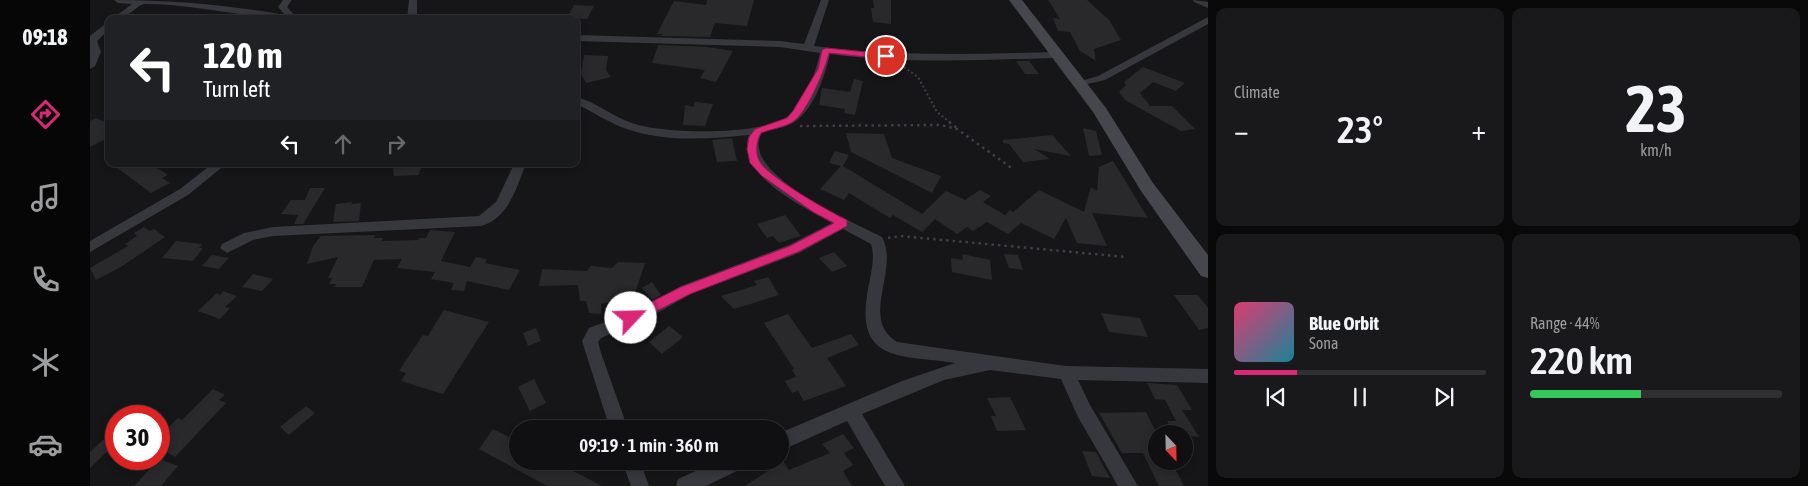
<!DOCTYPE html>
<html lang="en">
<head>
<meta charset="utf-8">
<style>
  :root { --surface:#101012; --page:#19191b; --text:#f1f3f6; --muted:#9c9d9f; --line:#303032; --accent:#db2777 }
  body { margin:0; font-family:"Asap Condensed",sans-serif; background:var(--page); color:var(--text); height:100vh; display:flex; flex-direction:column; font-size:19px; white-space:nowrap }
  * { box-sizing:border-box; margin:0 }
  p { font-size:16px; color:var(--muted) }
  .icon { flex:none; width:28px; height:28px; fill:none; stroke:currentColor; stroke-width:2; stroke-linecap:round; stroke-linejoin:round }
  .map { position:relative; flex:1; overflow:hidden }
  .panel { display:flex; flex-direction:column; gap:8px; padding:8px; background:#09090a; width:600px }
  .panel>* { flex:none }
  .top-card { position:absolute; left:15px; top:15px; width:475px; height:152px; border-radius:10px; box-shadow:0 2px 8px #0003,0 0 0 1px var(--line); background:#202124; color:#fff; overflow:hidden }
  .needle { width:32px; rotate:158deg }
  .fabs { position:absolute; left:1058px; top:425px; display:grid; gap:10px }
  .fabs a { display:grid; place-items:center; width:45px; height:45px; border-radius:50%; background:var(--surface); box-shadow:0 2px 8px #0003,0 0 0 1px var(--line); font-size:25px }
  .speed { position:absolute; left:15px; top:405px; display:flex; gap:10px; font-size:25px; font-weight:700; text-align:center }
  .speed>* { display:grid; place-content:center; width:65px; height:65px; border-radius:50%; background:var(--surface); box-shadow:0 2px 8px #0003,0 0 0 1px var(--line); line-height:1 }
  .speed .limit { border:8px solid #d22; background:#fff; color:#111 }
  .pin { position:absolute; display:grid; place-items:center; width:42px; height:42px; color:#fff; margin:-21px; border:2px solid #fff; border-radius:50%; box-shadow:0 1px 5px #0007 }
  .me { position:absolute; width:55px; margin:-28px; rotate:66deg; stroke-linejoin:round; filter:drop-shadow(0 0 4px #0008) }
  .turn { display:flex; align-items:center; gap:18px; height:105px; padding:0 15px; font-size:22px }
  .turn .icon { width:65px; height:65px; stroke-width:2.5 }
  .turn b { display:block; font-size:35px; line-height:42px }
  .lanes { display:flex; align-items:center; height:48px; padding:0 15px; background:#0003; justify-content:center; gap:25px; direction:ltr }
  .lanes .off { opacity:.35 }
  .big { font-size:38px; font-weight:600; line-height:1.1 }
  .panel .tile { flex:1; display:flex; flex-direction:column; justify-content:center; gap:8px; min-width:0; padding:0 18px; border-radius:10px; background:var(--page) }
  .panel .dial { align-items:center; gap:0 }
  .dial b { font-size:65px; line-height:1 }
  .song { display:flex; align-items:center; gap:15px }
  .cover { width:60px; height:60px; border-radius:8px; background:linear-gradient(135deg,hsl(340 70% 55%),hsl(190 70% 35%)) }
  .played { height:5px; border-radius:2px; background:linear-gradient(90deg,var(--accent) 25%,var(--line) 25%) }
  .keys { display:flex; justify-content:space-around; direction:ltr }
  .heat { display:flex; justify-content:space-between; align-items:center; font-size:28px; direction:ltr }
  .charge { height:8px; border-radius:4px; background:linear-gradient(90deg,#34c759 44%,var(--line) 0) }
  .panel .tiles { flex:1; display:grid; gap:8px; grid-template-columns:repeat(2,1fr) }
  .trip { position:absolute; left:419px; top:420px; width:280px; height:50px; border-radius:25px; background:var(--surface); box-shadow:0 2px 8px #0003,0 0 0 1px var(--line); font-weight:600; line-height:50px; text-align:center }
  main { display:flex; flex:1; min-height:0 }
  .tabs { display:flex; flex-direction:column; width:90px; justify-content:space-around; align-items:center; background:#060607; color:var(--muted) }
  .tabs .icon { width:35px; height:35px }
  .tabs .on { color:var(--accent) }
  .tabs b { font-size:22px; color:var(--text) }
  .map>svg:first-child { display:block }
</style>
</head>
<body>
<main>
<nav class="tabs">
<b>09:18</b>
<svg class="icon on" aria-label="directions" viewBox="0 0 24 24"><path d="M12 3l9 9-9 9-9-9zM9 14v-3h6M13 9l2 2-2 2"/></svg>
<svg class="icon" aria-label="music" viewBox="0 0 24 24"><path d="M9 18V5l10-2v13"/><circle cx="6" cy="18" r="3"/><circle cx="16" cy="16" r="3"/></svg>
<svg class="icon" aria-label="phone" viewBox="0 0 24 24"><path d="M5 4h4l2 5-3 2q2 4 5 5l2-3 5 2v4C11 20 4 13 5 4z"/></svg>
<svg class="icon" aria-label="climate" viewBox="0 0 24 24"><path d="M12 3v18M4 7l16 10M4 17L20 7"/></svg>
<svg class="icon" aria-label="car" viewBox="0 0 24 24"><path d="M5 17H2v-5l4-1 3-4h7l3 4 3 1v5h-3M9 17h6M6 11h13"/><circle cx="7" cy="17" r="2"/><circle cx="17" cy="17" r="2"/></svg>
</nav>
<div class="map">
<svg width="1118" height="486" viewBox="0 0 1118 486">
  <rect width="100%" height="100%" fill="#161618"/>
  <path fill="#29292c" d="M617,0h47l-7,26 -32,-3 -5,14 -49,-1 1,-2h-5l17,-33 32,4z
    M783,0h18v24l-18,-2 -2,-14h3z
    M958,0h39l22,20 12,20 -27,9 2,12 -16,-10 -10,-19 -12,-1 -5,-13 7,1z
    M484,5l20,1 -7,13 -20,-1z
    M568,45l49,2 26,4 -17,31 -16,-4 5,-8 -53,-7z
    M494,55l24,1 -2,14 5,7 -25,6 -5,-9z
    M926,61h13l10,13h-14z
    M1053,67l42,16 -9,8 -23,-9 -13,11 10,13h22l23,23 -14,2 -56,-31 -6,-8 7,-7 -2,-3z
    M764,79l9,2 -8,34 -11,-2 1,-4 -26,-4 3,-17 28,4z
    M605,102l18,2 -8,22 -22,-1 2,-20 8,2z
    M6,118l13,6v13l-19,10v-26z
    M993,128l13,3 6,24 -13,1z
    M756,133l38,1 8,24 49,18 -9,17 -81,-41z
    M962,135l19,21 -37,-7 16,10 -27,3 -14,-18 -6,-1v-3z
    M642,138l5,23 -20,1 -5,-22z
    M745,151l14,4 -6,11 79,48 24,-23 19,9 15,-10 11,6 -8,6 22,13 5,-5 3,2 26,-22 45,22 7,-25 6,4 2,-24 14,-6 35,57 -56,-5 15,33 -30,-3 -11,-25 -12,21 -33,-16 -13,11 -21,-12 -14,9 -6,-4 -10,7 -22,-15 -13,13 -29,-17 -3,3 -41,-25 -5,7 -24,-11 21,-23 -12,-3z
    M22,164h39l17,11 -6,3 8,5 -19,10z
    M314,164h18l-3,11 -25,1 -1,-10z
    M220,188h15l-22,36h-9l4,-9 -17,-1 10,-14h14z
    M262,202l-1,2 10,-1 -2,18 -26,1 3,-18z
    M695,215l16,21 -22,7 -6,-7 -6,2 -10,-14z
    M54,227l6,4 4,-2 11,8 -44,30 -25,13 -6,-12 38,-22 -3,-2 12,-8 -3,-3z
    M340,230l25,2 -14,29 29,6 6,-10 11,2 -2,4 35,7 -11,20 -42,-9 -3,10 -13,-1 3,-7 -23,-4 4,-7 -38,-4 5,-9 -28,1 -12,27h-28l2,-3h-7l3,-6h-4l10,-21 -31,7 6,-18 8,-10 54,-1 -1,3h9l-1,3 36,-1 1,-2h7z
    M86,241l26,3 -3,4h4l-10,13 -31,-3z
    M744,252l13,14 -15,6 -13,-14z
    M872,254l28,6 2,20 -40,-8 -1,-14 12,2z
    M914,254l14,1 5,15 -14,-2z
    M122,255l17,3 -10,11 -17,-3z
    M528,262l27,1 -11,33 -33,8v10l-12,-1 -3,-12h-6l-2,-16 -39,1 3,-17 45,2 4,-5 21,2z
    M163,274l20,5 -11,12 -20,-4z
    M678,277l11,18 -45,14 -13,-13 36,-11 -3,-4z
    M562,282l9,13 -9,5 -10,-12z
    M133,291l14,5 -12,11 5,1 -10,11 -22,-8 19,-18 3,2z
    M1084,295h24l10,13v20l-9,2z
    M354,310l45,12 -46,72 -42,-13 5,-8 -7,-2 24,-36 5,1z
    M1011,313l39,5 8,19 -39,-5z
    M698,314l24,34 39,-14 8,11 -32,13 19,28 -42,15 -6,-10 -6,2 -7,-12 11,-4 -4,-7 2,-1 -30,-46z
    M579,326l14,11 -21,17 -13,-12z
    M446,328l5,13 -13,5 -5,-13z
    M444,379l12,24 -16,8 -12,-24z
    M1057,383l30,2 15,25h-10l17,27 -24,-3 -8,-13h9l-11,-21 -10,-1z
    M123,389l12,6 -6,5 7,3 -51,54 -16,-9v-11l19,-19 4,2z
    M920,397l16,33 -29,1 -6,-15h5l-9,-18z
    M216,406l9,7 -26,22 -9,-8z
    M1056,412l10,20v29h15l13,25h-25l-16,-33h-21l-23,-40z
    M26,428v15l-26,25v-16z
    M403,429l25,13v19h36l48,25h-55l-68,-37z
    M753,434l11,14 -10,5 9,12 -10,6 9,15h-107l38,-25 6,9 41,-17 -8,-9z
    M992,451l14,1 14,26 -18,-2z
    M69,459l19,7 -17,20h-27z"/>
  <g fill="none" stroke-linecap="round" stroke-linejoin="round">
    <path stroke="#3d3f44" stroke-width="2" stroke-dasharray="2 2.5" stroke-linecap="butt" d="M814,67l14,10 19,35 14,11"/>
    <path stroke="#3d3f44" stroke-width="2.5" stroke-dasharray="2.5 4" stroke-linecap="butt" d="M859,122l8,6
      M710,126l141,-1 16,4 56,40
      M798,238l12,-2 226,21"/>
    <path fill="#37383d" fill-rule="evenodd" d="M24,0c58,0 114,5 171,15l-7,-8 5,-7h9l-5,7 11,12c-51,0 -101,-15 -153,-15 -10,1 -15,15 -33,15l20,-15 -14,-1z
      M319,0h8v19h-10z
      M731,0h8l-15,46c81,11 161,8 243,6l5,3 -5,3c-76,2 -152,6 -227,-4 -5,22 -17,59 -39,70 -9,5 -20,4 -29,9 -25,40 93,90 120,104 18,33 -23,82 15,105l169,24 142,3v14l-130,-3 12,25 48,81h-20l-40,-69 -17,-38 -71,-9 -46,10 -82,34 43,72h-20l-38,-65 -67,30v-18l122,-52 53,-18c-47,-8 -99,2 -88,-67 2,-17 8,-32 5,-49l-1,-3 -28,-15 -44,24 -108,41 -41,23 -49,21 -3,4 3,11 27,76h-18l-28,-88 7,-13 51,-19 41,-23 108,-41 43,-22c-27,-15 -98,-49 -83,-88 -42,4 -87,8 -128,-8 -15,-6 -29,-16 -45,-23v-7c21,5 38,21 59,27 31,10 127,12 153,-8 18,-14 27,-42 32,-63l-40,-6 -204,-6v-6l204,6 24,3z
      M1103,0l15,2v6l-14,-6z
      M1118,17v7l-103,56 -26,6 -5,-3 24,-7z
      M19,21v8l-12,12 4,11 -6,14 -5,3v-33z
      M122,164h14l-38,31 -98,57v-11l90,-52z
      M424,164h12c-10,24 -17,54 -45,62l-208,10 -20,4 -26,13 -7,-5 2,-4 22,-11 29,-6 206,-11 17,-14z
      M532,461h18l9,25h-18z
      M628,461h30l-3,6 -39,19h-30l2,-7z"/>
    <path fill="#45474d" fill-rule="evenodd" d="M919,0h13l84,108 47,75 55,72v23l-7,-2 -60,-85 -48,-79z"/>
  </g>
  <path fill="#db2777" stroke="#8e194d" d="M736,48l60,6 4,2 -4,3 -57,-6c-3,15 -22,59 -35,68 -8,6 -23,8 -33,12 -5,8 -6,21 -1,29 10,16 68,49 87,58v6l-49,26 -108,42 -55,28h-8l-2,-4 2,-4 54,-27 109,-41 44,-23 -21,-11 -51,-36 -12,-13 -3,-14 2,-12 6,-8 32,-11 6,-7 25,-42 4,-19z"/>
</svg>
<div class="fabs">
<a><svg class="needle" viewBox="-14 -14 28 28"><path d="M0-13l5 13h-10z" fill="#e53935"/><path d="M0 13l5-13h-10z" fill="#9c9d9f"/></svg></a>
</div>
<div class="speed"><div class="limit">30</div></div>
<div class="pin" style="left:796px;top:56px;background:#d93025"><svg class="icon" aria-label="arrive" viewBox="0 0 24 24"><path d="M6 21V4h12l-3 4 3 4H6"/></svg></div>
<svg class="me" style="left:541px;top:318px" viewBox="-20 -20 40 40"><circle r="19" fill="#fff"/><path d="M0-13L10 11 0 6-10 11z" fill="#db2777"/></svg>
<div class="trip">09:19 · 1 min · 360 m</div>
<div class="top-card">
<div class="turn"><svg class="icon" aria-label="left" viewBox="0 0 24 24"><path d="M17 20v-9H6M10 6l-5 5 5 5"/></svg><div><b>120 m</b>Turn left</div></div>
<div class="lanes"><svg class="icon" aria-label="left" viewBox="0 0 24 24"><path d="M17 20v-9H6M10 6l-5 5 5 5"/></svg><svg class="icon off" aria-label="ahead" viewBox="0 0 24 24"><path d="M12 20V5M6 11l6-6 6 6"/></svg><svg class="icon off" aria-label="right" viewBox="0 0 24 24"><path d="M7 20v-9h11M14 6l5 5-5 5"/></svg></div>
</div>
</div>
<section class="panel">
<div class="tiles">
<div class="tile"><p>Climate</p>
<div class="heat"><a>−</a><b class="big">23°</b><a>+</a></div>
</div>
<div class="tile dial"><b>23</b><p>km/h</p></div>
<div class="tile">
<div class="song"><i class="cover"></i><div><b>Blue Orbit</b><p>Sona</p></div></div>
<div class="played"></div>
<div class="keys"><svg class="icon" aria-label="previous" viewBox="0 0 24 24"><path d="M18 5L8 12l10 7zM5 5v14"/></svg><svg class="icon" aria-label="pause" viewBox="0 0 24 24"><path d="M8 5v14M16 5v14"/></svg><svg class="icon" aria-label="next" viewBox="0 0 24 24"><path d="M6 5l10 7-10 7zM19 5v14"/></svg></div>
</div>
<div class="tile"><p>Range · 44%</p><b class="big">220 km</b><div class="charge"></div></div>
</div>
</section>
</main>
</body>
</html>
